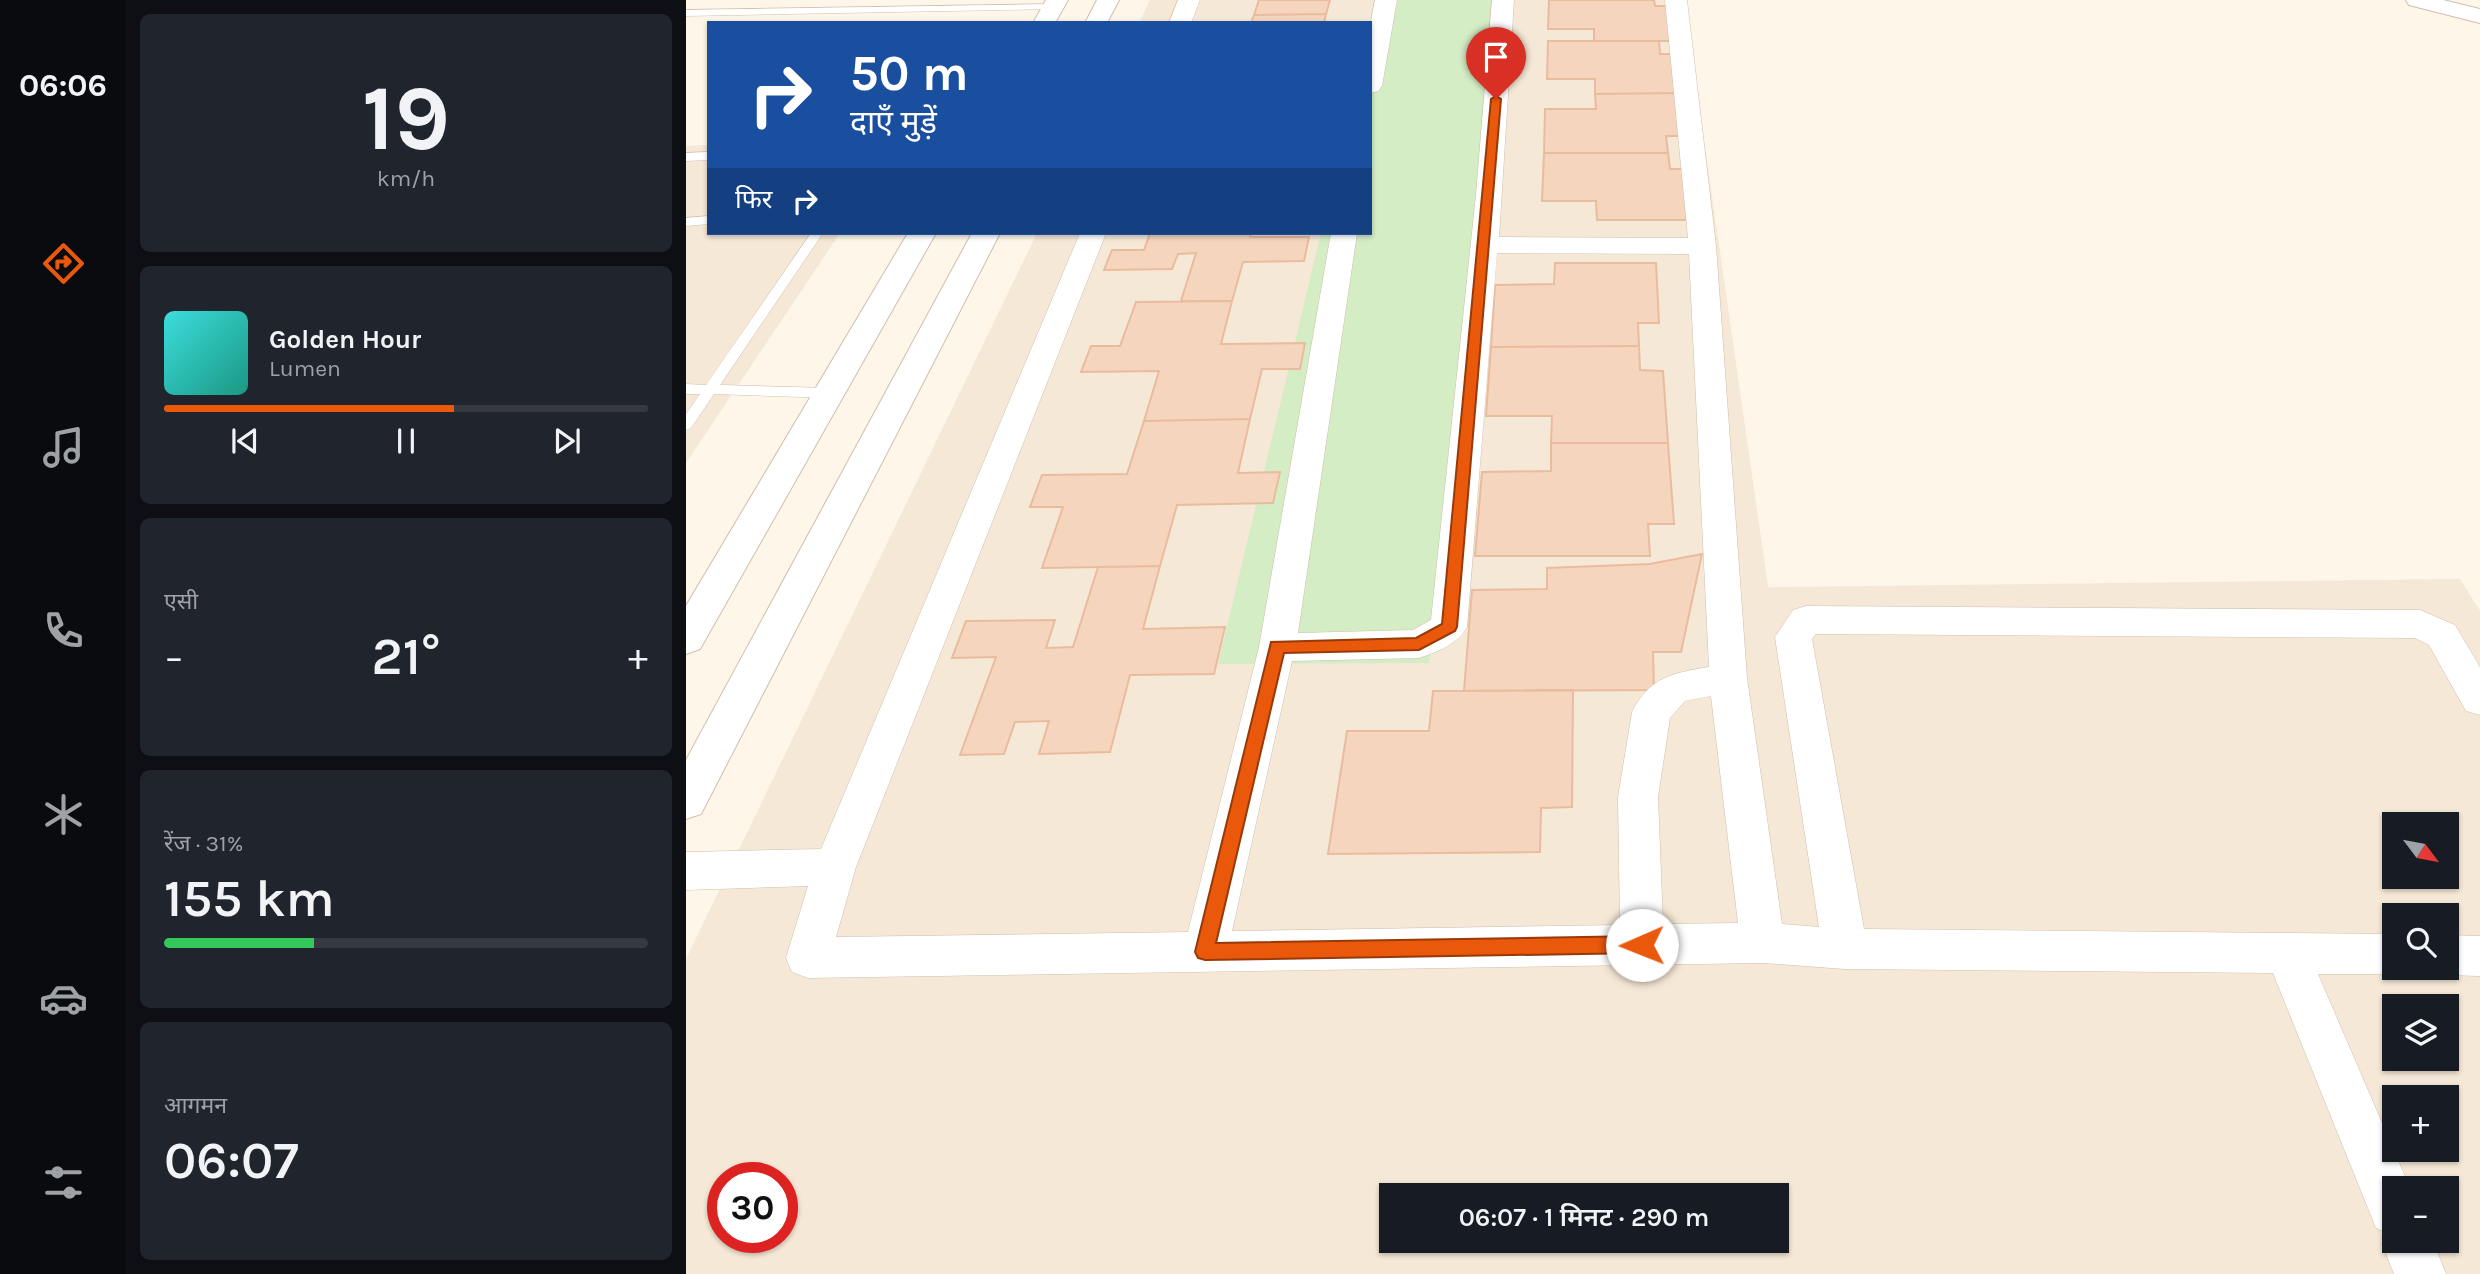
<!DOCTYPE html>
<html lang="hi">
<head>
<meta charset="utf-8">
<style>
  :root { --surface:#171b24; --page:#20242c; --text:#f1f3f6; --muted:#9ea1a6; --line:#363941; --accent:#ea580c }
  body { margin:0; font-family:Karla,"Noto Sans Devanagari",sans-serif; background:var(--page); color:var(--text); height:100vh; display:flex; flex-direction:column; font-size:26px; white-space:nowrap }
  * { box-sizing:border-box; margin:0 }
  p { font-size:23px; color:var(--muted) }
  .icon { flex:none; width:38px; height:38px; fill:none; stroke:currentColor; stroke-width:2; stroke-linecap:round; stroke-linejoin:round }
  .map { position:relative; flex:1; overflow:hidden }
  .sheet { display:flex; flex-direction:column; gap:14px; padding:14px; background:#0d0f14; width:560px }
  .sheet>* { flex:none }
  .hud { position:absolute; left:21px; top:21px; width:665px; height:214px; border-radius:0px; box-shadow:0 2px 5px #0004; background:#1a4fa0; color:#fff; overflow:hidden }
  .needle { width:46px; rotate:122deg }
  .tools { position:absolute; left:1696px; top:812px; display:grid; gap:14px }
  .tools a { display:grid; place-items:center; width:77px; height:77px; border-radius:0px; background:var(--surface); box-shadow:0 2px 5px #0004; font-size:35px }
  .speed { position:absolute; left:21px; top:1162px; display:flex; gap:14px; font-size:35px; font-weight:700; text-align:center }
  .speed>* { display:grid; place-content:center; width:91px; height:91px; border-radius:50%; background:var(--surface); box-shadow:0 2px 5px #0004; line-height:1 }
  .speed .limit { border:10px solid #d22; background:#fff; color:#111 }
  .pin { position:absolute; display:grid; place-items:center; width:60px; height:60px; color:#fff; margin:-72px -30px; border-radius:50% 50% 50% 0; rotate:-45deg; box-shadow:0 0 7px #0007 }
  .pin .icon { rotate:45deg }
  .me { position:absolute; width:77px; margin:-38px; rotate:269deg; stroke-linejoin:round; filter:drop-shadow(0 0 5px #0008) }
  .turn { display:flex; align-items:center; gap:24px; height:147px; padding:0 28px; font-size:32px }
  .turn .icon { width:91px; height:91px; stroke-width:2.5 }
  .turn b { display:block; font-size:49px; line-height:60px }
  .then { display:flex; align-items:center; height:66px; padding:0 28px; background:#0003; gap:14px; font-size:26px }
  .big { font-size:52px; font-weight:600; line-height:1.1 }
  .sheet .widget { flex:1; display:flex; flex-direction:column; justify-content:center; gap:10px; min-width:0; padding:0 24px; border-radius:10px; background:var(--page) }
  .sheet .dial { align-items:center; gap:0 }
  .dial b { font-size:91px; line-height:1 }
  .song { display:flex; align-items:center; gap:21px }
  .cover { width:84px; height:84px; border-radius:10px; background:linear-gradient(135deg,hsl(180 70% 55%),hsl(170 70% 35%)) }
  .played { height:7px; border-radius:4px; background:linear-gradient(90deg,var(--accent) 60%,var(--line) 60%) }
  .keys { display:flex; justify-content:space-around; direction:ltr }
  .heat { display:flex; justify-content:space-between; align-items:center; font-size:38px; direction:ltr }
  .charge { height:10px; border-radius:5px; background:linear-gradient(90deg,#34c759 31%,var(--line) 0) }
  .trip { position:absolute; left:693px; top:1183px; width:410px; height:70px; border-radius:0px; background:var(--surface); box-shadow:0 2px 5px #0004; font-weight:600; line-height:70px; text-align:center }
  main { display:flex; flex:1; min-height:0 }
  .menu { display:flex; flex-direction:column; width:126px; justify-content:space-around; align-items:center; background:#090b0e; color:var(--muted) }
  .menu .icon { width:49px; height:49px }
  .menu .selected { color:var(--accent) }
  .menu b { font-size:32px; color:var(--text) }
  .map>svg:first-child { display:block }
</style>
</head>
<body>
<main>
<nav class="menu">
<b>06:06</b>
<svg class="icon selected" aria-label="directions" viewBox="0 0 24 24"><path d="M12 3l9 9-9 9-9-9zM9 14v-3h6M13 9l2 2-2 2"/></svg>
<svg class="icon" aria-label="music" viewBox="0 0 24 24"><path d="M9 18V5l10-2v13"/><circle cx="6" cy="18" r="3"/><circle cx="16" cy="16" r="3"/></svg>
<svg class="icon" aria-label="phone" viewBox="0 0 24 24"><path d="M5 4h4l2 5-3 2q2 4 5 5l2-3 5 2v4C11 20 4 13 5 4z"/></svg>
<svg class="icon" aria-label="climate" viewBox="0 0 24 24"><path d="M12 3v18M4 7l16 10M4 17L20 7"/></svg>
<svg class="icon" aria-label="car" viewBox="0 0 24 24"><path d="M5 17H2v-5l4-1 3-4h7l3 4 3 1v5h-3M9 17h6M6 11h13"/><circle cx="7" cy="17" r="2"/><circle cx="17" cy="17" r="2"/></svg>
<svg class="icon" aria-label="filters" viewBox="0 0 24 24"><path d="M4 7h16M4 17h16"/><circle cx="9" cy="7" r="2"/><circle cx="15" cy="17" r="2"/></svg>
</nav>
<section class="sheet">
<div class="widget dial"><b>19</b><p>km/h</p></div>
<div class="widget">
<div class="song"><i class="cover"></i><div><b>Golden Hour</b><p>Lumen</p></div></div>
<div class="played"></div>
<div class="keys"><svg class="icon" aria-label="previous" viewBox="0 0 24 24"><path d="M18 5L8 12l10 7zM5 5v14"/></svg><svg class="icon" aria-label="pause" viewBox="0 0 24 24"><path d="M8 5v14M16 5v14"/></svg><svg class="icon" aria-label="next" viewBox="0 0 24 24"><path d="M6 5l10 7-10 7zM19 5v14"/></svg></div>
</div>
<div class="widget"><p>एसी</p>
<div class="heat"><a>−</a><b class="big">21°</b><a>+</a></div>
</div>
<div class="widget"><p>रेंज · 31%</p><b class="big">155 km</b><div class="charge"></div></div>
<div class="widget"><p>आगमन</p><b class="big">06:07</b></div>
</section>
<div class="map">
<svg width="1794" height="1274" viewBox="0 0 1794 1274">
  <rect width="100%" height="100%" fill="#fef6e8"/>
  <path fill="#f6e8d6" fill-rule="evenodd" d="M464,0h534l84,587 692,-8 20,32v663h-1794v-315l351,-726h333v-210h-231zM1708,824h52v53h-52zM1708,915h52v53h-52zM1708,1006h52v53h-52zM1708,1097h52v53h-52zM37,1178h59v59h-59zM1708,1188h52v53h-52zM705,1195h385v46h-385z
    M23,145v88h131l-154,230v-317z"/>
  <path fill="#d4edc5" d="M691,0h119l-67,663 -211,1 103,-431h49v-205z"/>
  <path fill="#f5d5be" stroke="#e9bc9d" stroke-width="2" d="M573,0h71l-4,14 -72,1z
    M863,0h105l1,6h16l4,35h-81v-12h-46z
    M640,14l-2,9h-73l3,-8z
    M862,41h111l1,13h16l5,39 -86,1v-15h-48z
    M995,93l4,43h-19l2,17h-124l1,-44h51l-1,-15z
    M858,153h124l2,16h18l5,51h-96l-1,-19h-54z
    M464,233h101l-1,4h59l-5,24 -61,1 -11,39h-51l15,-48 -18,1 -6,15 -68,1 8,-20h32z
    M869,263h101l3,60h-21l1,23 -148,1 4,-62 59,-1z
    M546,301l-11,43 84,-1 -5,26h-38l-12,50 -106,2 15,-50 -78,1 10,-26h29l16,-44z
    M953,346l1,24 23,1 5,72h-117l1,-27h-66l5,-69z
    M564,419l-12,54 42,-1 -7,31 -96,2 -17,61 -118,2 21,-61h-33l12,-32 85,-1 17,-53z
    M865,443h117l6,81h-26l2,32h-175l7,-84 69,-1z
    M1016,554l-21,98h-28l1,38 -190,1 8,-101 75,-1v-21l103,-4z
    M474,566l-17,63 82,-2 -11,47 -84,1 -20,77 -71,2 10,-33 -34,1 -11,32 -44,1 36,-98 -44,1 14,-37 89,-1 -9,28 27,-1 25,-80z
    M887,690l-1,117 -31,1 -1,44 -212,2 19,-123h82l4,-40z"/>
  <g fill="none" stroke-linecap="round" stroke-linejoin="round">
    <defs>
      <path id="service" d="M372,4v4l-4,1 -368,7v-6z
        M23,152v8l-23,1v-8z
        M23,216v8l-23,2v-8z
        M125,233h12l-103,152 110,3 7,5 -7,5 -116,-4 -23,34 -5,2v-16l14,-20h-14v-10l20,1z"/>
      <path id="minor" d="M492,0h22l-9,23h-22z
        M689,0h22l-15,86 -4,5 -8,2v-67z
        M806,0h22l-15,237 189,1 -23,-238h22l29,246 31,432 35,246 37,3 -44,-290 18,-27 13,-4 614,4 35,15 25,42v48l-14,-4 -37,-66 -14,-7 -599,-4 -4,5 52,290 530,5v34h16l-16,6h-76l92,214h-16v53h39l13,33h-52l-13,-33 4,-9 -9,-4 -103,-255 -428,-4 -82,-6 -955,15 -16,-6 -6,-14 22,-72 -122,4v-38l135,-3 259,-616h26l-250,634 -20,70 352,-5 71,-285 72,-414h26l-59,400 115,-3 18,-10 45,-425zM811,253l192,1 20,413c-37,6 -59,10 -77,45l-14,85 2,128 -388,6 60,-270 127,-3c18,-6 39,-14 48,-31zM1025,696l27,227 -75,1 -5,-127 12,-79 15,-17z
        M1760,935l34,1v40l-34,-1 -16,-6 16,-1z"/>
      <path id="tertiary" d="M360,0h22l-13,23h-22z
        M411,0h22l-12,23h-22z
        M1720,0h37l37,9v14l-71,-18z
        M222,233h28l-236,416 -14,5v-48z
        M286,233h28l-299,581 -15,5v-59z"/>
    </defs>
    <use href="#service" stroke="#d1beac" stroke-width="1"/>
    <use href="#minor" stroke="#d1beac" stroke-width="1"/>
    <use href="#tertiary" stroke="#d1beac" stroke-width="2"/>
    <use href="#service" fill="#fff" fill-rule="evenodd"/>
    <use href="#minor" fill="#fff" fill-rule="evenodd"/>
    <use href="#tertiary" fill="#fff" fill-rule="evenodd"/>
  </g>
  <path fill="#ea580c" stroke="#983908" stroke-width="2" d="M810,96l5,3 -44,528 -2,4 -36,19 -135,3 -68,290 426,-7 7,2 3,7 -3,6 -7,2 -437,7 -7,-2 -3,-6 76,-310 145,-4 26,-14 49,-525z"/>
</svg>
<div class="tools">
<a><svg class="needle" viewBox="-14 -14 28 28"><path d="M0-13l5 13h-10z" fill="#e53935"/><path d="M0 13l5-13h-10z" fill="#9ea1a6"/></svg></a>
<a><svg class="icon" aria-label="search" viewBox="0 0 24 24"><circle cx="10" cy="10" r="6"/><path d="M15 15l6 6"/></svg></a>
<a><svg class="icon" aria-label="layers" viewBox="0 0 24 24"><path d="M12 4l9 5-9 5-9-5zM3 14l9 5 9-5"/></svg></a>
<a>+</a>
<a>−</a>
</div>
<div class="speed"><div class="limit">30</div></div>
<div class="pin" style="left:810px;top:99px;background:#d93025"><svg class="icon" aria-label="arrive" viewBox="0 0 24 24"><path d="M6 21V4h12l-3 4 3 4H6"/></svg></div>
<svg class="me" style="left:956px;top:945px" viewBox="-20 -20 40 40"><circle r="19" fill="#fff"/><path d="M0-13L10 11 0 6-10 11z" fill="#ea580c"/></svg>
<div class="trip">06:07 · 1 मिनट · 290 m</div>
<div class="hud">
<div class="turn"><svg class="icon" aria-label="right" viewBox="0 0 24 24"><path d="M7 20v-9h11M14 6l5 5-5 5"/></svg><div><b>50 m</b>दाएँ मुड़ें</div></div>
<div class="then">फिर<svg class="icon" aria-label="right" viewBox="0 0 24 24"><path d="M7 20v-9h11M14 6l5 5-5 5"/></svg></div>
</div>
</div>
</main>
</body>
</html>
